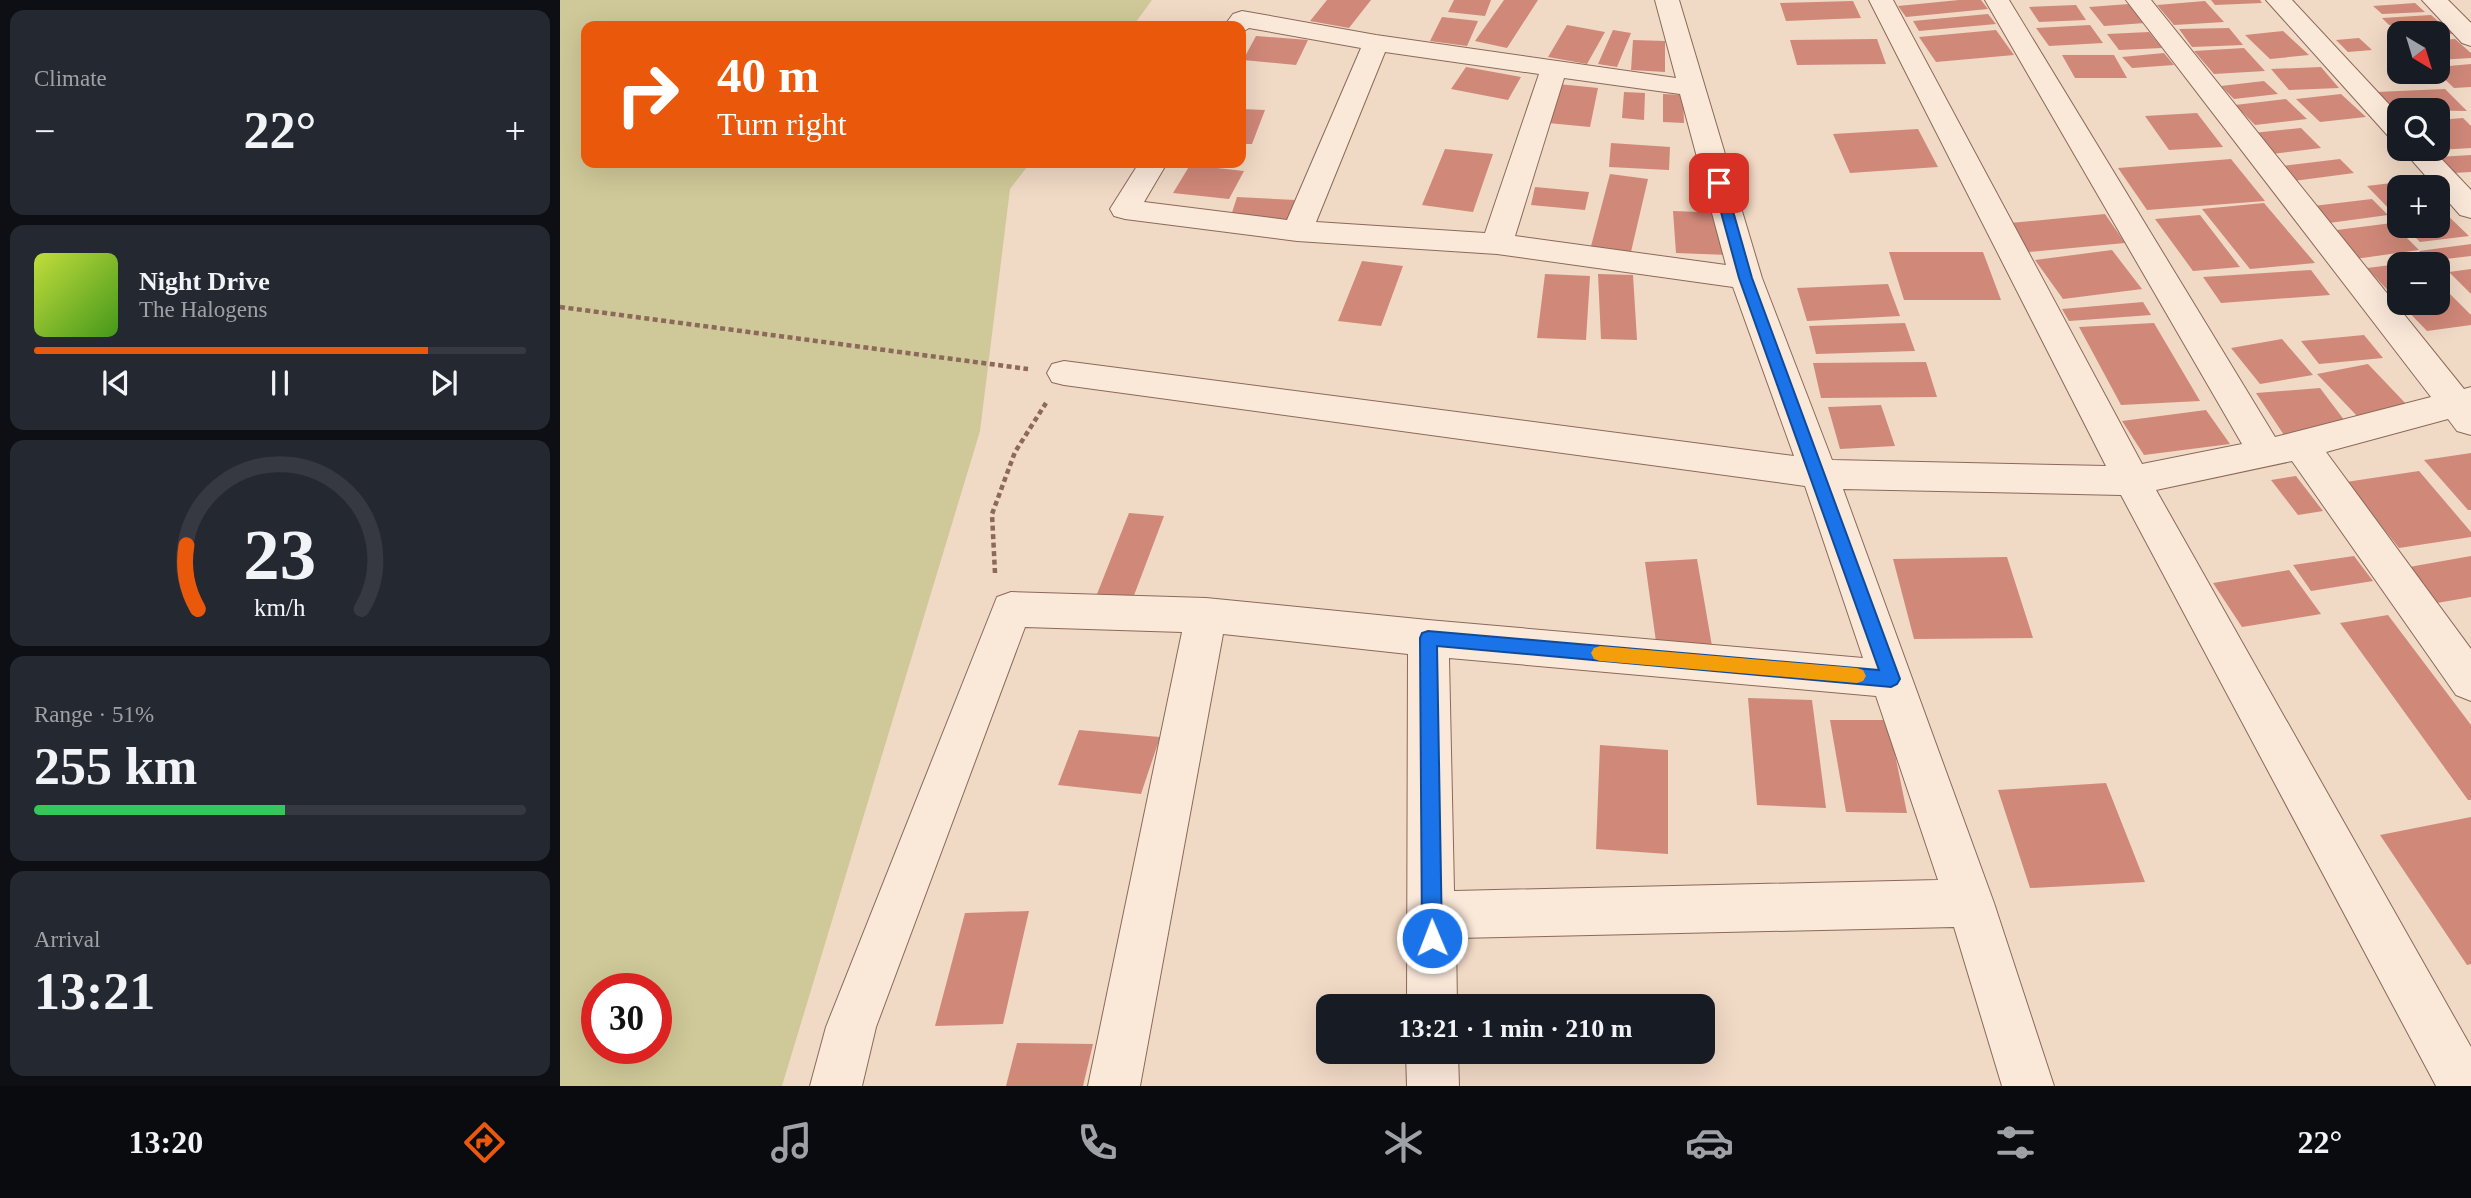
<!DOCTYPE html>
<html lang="en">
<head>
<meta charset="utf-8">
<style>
  :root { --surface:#171b24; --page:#242831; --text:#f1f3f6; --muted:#9ea1a6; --line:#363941; --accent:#ea580c }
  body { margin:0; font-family:Georgia,serif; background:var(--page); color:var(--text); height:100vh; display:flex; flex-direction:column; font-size:26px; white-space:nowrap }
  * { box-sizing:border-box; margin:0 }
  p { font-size:23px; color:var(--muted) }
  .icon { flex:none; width:38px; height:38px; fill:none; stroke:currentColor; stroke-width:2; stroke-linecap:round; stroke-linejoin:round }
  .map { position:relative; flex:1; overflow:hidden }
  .sheet { display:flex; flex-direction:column; gap:10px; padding:10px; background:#0d0f14; width:560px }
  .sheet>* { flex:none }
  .hud { position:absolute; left:21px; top:21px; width:665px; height:147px; border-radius:14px; box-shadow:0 7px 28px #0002; background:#ea580c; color:#fff; overflow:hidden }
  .needle { width:46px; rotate:142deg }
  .buttons { position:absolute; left:1827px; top:21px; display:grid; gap:14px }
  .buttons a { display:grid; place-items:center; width:63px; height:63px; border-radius:14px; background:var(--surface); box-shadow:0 7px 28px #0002; font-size:35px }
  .speed { position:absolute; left:21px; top:973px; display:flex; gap:14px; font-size:35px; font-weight:700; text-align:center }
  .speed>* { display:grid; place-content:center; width:91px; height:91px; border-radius:50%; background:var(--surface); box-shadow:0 7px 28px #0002; line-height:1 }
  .speed .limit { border:10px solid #d22; background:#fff; color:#111 }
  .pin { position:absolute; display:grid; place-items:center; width:60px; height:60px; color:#fff; margin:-30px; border-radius:14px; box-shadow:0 4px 10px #0006 }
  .me { position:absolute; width:77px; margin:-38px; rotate:359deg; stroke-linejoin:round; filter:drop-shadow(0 0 5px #0008) }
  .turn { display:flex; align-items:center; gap:24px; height:147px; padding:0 21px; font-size:32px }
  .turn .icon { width:91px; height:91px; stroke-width:2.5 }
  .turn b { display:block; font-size:49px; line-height:60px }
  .big { font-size:52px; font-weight:600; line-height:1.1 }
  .sheet .card { flex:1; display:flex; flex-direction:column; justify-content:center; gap:10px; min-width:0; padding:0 24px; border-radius:14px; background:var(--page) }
  .sheet .dial { align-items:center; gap:0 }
  .dial svg { height:182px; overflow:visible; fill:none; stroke:var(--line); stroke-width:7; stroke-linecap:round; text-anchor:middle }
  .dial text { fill:var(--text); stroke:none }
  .song { display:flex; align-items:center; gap:21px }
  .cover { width:84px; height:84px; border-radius:10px; background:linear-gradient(135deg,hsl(70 70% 55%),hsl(100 70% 35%)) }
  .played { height:7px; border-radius:4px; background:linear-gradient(90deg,var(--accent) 80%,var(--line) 80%) }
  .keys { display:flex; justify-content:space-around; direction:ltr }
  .heat { display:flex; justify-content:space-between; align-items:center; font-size:38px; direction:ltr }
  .charge { height:10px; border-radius:5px; background:linear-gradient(90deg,#34c759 51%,var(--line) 0) }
  .trip { position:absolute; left:756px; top:994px; width:399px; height:70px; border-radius:14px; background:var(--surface); box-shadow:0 7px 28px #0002; font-weight:600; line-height:70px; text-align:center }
  .tabs { display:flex; height:112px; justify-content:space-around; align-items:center; background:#090b0e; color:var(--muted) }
  .tabs .icon { width:49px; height:49px }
  .tabs .current { color:var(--accent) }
  .tabs b { font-size:32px; color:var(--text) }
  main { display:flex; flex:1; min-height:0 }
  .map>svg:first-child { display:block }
</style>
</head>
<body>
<main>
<section class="sheet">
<div class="card"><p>Climate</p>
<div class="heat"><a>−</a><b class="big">22°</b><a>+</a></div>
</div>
<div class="card">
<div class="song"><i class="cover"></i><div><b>Night Drive</b><p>The Halogens</p></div></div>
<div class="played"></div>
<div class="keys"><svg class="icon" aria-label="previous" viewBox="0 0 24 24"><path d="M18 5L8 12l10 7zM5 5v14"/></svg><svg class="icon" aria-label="pause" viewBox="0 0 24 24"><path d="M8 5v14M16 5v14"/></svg><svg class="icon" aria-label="next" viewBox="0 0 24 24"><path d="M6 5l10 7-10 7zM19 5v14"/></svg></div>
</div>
<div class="card dial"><svg viewBox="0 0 100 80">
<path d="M14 69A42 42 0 1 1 86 69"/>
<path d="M14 69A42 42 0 0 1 9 41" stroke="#ea580c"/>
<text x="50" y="56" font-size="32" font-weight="700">23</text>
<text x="50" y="72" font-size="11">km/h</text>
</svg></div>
<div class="card"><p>Range · 51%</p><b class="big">255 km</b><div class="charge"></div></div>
<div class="card"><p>Arrival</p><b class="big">13:21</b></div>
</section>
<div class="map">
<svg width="1911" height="1086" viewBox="0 0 1911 1086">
  <rect width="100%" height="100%" fill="#f0d9c5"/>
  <path fill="#cfc898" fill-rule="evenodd" d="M0,0h592l-19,26h-547v137h444l-20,26 -30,242 -198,655h-222zM37,989h59v59h-59z"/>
  <path fill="#d08879" d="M767,0h44l-22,28 -39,-7z
    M894,0h37l-6,16 -37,-4z
    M944,0h34l-31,48 -32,-7z
    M1399,0h22l7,9 -82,8 -8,-11z
    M1651,0h49l2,3 -47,2z
    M1293,1l8,17 -75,3 -6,-18z
    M1645,1l19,21 -50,3 -17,-20z
    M1855,3l10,9 -43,2 -9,-8z
    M1569,4l16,19 -41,3 -15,-19z
    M1516,5l10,15 -47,2 -10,-15z
    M1428,14l8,10 -77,7 -6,-10z
    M1871,15l7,6 -49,4 -7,-7z
    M882,17l36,4 -11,25 -37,-5z
    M1007,25l38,7 -18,32 -39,-7z
    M1530,25l13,18 -54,3 -13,-18z
    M1885,26l9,8 -53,-1 -5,-4z
    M1669,28l14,17 -51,2 -13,-18z
    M1053,30l18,3 -14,34 -19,-3z
    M1436,30l18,25 -78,7 -17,-25z
    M1723,31l26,24 -39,4 -25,-24z
    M1589,32l13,16 -43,2 -12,-16z
    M696,36l52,4 -12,25 -53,-5z
    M1799,38l13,12 -24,2 -12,-12z
    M1317,39l9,25 -89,1 -7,-25z
    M1895,39l16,14v5l-33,2v-20z
    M1073,40l32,1v31l-34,-2z
    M1684,48l21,23 -51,3 -20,-23z
    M1604,53l10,12 -42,3 -10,-11z
    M1502,55h52l13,23h-52z
    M1911,64v23l-17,1 -16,-15v-6z
    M906,67l55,10 -13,23 -57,-11z
    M1761,67l18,21 -50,2 -18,-21z
    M1704,81l14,13 -44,5 -13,-13z
    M998,84l40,4 -8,39 -42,-4z
    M1885,89l22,22 -68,-1v4h-3l-20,-22z
    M1064,92l21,1 -1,27 -22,-2z
    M1103,94l20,1 1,28 -21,-1z
    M1781,94l25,23 -46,5 -24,-23z
    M1726,99l21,20 -52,6 -20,-20z
    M681,109l24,1 -13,34h-11z
    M1637,113l26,34 -54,3 -24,-34z
    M1903,118l8,8v22l-33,2v-30z
    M1741,128l20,20 -49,6 -19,-21z
    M1358,129l20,38 -88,6 -17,-39z
    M1051,143l59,4 -1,23 -60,-3z
    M885,149l48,5 -20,58 -51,-7z
    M1911,155v17l-17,1 -16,-16z
    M1671,159l34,42 -118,9 -29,-42z
    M1780,159l14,14 -68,9 -13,-15z
    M630,165l54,6 -15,28 -56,-6z
    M1050,174l38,5 -18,77 -40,-6z
    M1856,180l8,7h-25v25l-6,1 -26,-27z
    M975,187l54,5 -4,18 -54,-5z
    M677,197l58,3 -8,24 -58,-2z
    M1812,199l16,16 -59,8 -16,-17z
    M1704,203l51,60 -65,6 -48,-60z
    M1878,210h4l27,26 -49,6 -16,-16h34z
    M1113,211l52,2 4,42 -53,-2z
    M1545,214l20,29 -97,9 -18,-29z
    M1640,215l40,52 -47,4 -38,-52z
    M1832,223l27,27 -64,9 -26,-28z
    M1911,244v12l-42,5 -10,-10z
    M1552,250l30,39 -79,10 -28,-39z
    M1329,252h94l18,48h-97z
    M802,261l41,5 -22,60 -43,-5z
    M1839,264v31l-6,1 -26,-28z
    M1911,269v25l-22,-22z
    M1751,270l19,25 -109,8 -18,-26z
    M985,274l45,2 -4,64 -49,-2z
    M1038,274l35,1 4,65 -36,-1z
    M1328,284l12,32 -93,5 -10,-33z
    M1890,294l21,21v10l-44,6 -27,-28h38v-7z
    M1583,302l8,13 -82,6 -7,-12z
    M1345,323l10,28 -99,3 -7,-28z
    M1594,323l46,78 -79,4 -42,-78z
    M1804,335l19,23 -64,6 -18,-23z
    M1722,339l31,36 -53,9 -29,-36z
    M1366,362l11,35 -116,1 -8,-35z
    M1808,364l41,43 -51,10 -41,-43z
    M1760,388l31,41 -67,6 -28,-42z
    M1321,405l14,41 -55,3 -12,-42z
    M1646,410l24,34 -86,11 -22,-34z
    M1911,453v57h-3l-44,-50z
    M1859,471l52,61v5l-72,11 -53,-66z
    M1736,476l27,35 -25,4 -27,-35z
    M569,513l35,3 -31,82 -36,-4z
    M1794,556l19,25 -62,10 -18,-26z
    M1911,556v41l-34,6 -28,-36z
    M1447,557l26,81 -119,1 -21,-80z
    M1137,559l15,87 -55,3 -12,-87z
    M1729,570l32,44 -79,13 -29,-44z
    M1828,615l83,110v75h-3l-128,-177z
    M1188,698l64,2 14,108 -69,-3z
    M1270,720h58l19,93 -61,-1z
    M519,730l81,7 -19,57 -83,-9z
    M1040,745l68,5v104l-72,-5z
    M1546,783l39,99 -115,6 -32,-98z
    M1911,817v147l-4,1 -87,-130z
    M469,911l-26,113 -68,2 30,-113z
    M457,1043l76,1 -10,42h-77z"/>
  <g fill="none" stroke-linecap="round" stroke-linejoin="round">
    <defs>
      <path id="minor" d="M1095,0h24l83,278 70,182 274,6 -237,-466h24l249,464 100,-20 -257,-444h24l266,437 156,-40 -305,-397h25l313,389 7,-2v48l-14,-4 -9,-12 -122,33 145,197v52l-15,-6 -164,-234 -136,29 315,557v39h-35l-315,-591 -278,-6 151,414 60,183h-52l-48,-159 -498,11 1,68h-50l1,-352 -185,-20 -83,452h-52l94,-454 -157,-5 -149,400 -14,59h-52l16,-59 171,-430 14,-5 195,6 222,22 435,38 -58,-172 -741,-101 -12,-3 -5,-9 5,-9 12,-3 730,95 -61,-169 -236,-33 -200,-13 -172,-22 -11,-3 -4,-7 29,-46h28l-23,39 143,18 74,-172 -112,-20 -8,5v-7h-17l9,-12 9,-3 134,24 300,43zM825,52l154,22 -54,159 -169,-11zM1004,78l116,16 46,171 -211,-29zM889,658l427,38 62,184 -484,11z
        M1706,0h26l107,115v24l-10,-2z
        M1862,0h26l23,23v23l-9,-3z
        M1842,149h30l39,41v28l-11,-3z
        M846,1052h52l1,34h-52z"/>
    </defs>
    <use href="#minor" stroke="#8c695a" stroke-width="2"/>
    <path stroke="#8c695a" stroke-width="4.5" stroke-dasharray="5 3.5" stroke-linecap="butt" d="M0,307l468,62
      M435,573l-3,-59 23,-62 31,-49"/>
    <use href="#minor" fill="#fae8d9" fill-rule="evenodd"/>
  </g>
  <path fill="#1a73e8" stroke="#114b97" stroke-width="2" d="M1159,179l6,4 27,95 148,401 -3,5 -6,3 -454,-41 5,292 -3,7 -7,3 -7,-3 -3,-7 -2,-300 2,-5 6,-2 451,39 -140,-392 -26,-95z"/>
  <path fill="#f59e0b" d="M1040,646l257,22 6,2 3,6 -3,5 -6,2 -257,-22 -6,-2 -3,-6 3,-5z"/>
</svg>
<div class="buttons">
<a><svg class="needle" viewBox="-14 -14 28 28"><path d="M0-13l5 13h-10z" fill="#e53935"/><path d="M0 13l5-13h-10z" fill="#9ea1a6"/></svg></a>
<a><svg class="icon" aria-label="search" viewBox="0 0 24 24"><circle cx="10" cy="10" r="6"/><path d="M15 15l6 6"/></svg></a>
<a>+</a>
<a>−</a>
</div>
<div class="speed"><div class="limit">30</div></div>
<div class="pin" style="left:1159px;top:183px;background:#d93025"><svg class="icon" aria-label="arrive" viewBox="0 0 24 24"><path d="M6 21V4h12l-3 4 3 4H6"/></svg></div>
<svg class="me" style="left:872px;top:938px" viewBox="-20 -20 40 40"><circle r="17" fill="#1a73e8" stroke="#fff" stroke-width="3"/><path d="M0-11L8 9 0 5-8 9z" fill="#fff"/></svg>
<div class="trip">13:21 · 1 min · 210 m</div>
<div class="hud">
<div class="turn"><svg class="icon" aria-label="right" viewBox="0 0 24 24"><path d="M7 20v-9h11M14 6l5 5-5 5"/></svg><div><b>40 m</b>Turn right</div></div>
</div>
</div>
</main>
<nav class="tabs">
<b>13:20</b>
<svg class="icon current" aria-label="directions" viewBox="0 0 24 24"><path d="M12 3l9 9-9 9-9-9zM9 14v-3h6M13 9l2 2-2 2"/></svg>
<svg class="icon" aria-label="music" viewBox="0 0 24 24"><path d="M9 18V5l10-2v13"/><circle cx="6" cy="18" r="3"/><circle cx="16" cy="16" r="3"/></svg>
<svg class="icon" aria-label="phone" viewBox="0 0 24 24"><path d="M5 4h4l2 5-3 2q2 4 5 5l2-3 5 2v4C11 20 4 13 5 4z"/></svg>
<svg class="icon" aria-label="climate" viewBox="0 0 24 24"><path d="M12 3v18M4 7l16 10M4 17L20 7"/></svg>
<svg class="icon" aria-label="car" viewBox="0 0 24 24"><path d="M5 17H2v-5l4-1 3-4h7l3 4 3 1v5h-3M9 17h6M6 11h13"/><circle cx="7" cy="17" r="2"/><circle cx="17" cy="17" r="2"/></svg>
<svg class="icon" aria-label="filters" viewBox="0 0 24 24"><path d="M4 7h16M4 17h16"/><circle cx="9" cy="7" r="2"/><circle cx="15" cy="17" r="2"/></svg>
<b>22°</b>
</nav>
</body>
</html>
